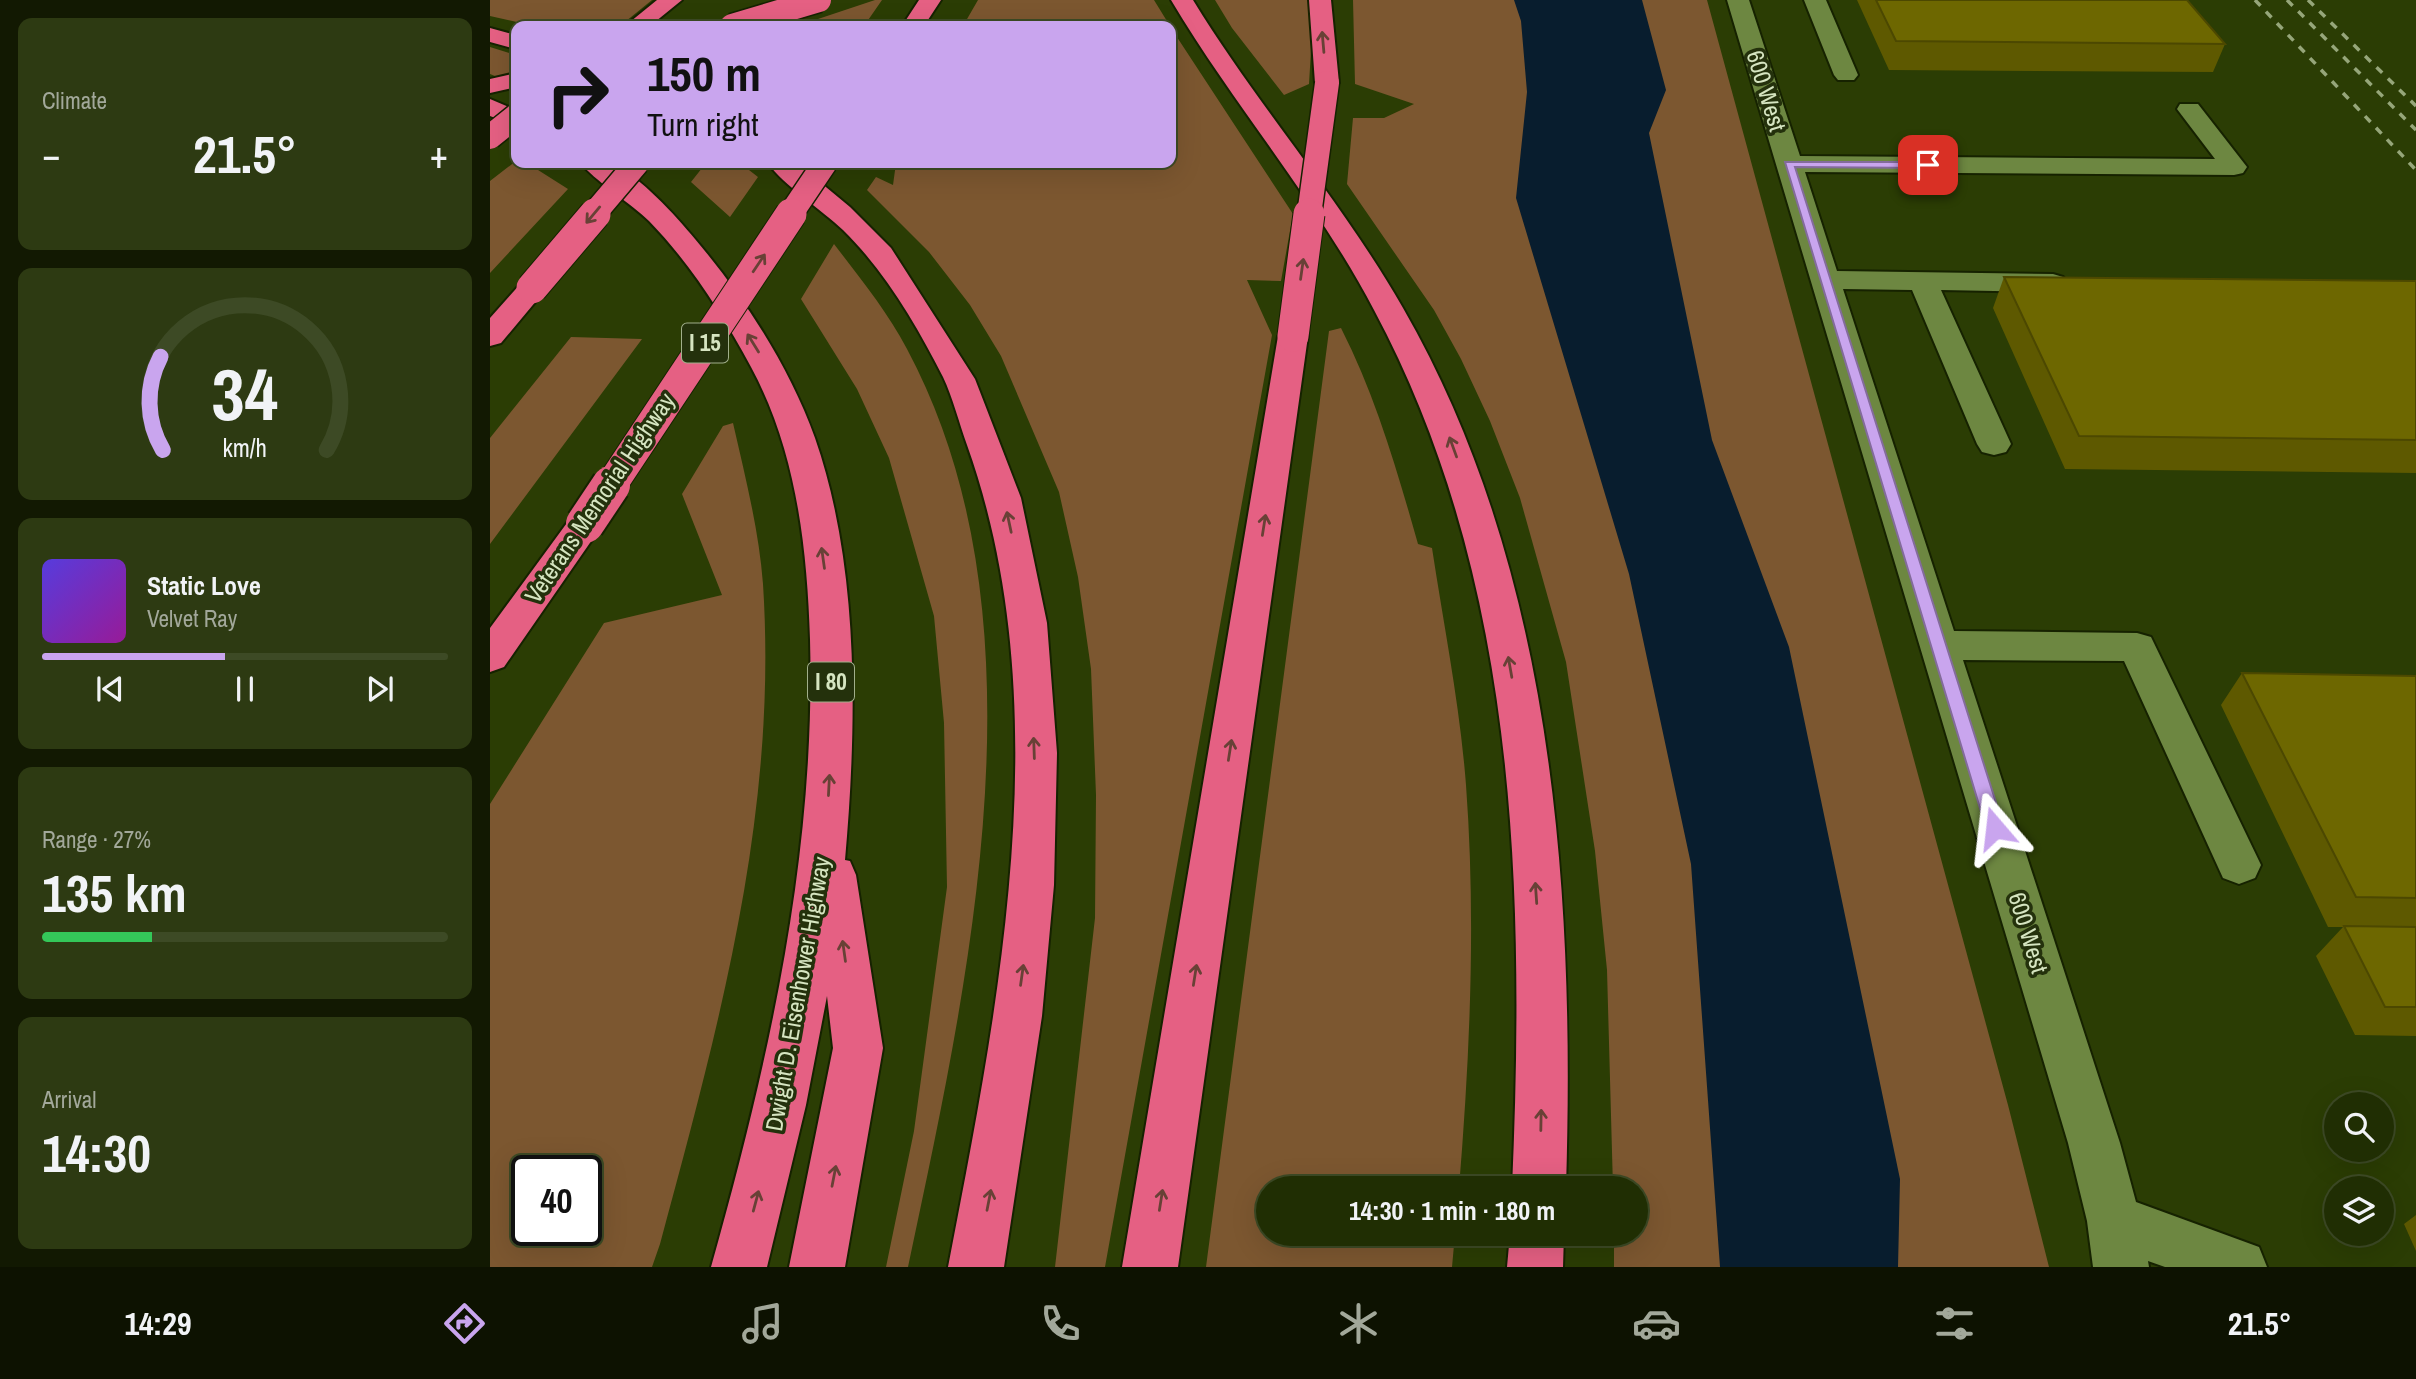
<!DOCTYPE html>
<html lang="en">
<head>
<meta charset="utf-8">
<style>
  :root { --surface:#202e03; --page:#2d3a12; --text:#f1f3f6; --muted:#a2a89a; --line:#3d4a25; --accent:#c9a5ee }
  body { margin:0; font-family:"Archivo Narrow",sans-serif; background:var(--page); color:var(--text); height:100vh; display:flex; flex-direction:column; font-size:26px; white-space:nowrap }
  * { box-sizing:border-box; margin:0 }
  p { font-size:23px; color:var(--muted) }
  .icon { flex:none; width:38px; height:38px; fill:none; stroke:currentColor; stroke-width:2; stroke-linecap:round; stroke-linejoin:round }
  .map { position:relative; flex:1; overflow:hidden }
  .side { display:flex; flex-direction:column; gap:18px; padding:18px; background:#121902; width:490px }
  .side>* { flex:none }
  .top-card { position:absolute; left:21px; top:21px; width:665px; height:147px; border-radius:14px; box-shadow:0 7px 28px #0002,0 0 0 2px var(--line); background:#c9a5ee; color:#111; overflow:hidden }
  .fabs { position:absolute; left:1834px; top:1092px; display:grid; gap:14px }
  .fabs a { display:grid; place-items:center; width:70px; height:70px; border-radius:50%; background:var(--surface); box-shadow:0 7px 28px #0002,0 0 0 2px var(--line); font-size:35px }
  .speed { position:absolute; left:21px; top:1155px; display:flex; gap:14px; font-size:35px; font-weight:700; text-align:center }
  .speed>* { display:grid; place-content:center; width:91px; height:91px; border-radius:50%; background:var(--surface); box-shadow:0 7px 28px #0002,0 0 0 2px var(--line); line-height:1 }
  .speed .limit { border:4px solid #111; border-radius:10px; background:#fff; color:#111 }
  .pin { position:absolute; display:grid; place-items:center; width:60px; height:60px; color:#fff; margin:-30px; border-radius:14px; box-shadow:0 4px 10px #0006 }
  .me { position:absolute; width:77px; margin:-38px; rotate:343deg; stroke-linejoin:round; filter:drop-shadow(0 0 5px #0008) }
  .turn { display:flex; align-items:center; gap:24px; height:147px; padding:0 21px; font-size:32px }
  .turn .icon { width:91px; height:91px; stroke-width:2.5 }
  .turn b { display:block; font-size:49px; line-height:60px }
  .big { font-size:52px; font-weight:800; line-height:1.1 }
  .side .card { flex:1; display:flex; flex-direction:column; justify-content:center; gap:10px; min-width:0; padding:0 24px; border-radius:14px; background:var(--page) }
  .side .dial { align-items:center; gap:0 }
  .dial svg { height:182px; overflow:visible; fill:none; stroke:var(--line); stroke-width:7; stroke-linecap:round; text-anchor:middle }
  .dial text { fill:var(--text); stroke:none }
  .song { display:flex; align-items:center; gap:21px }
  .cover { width:84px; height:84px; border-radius:10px; background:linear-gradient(135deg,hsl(250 70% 55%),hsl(300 70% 35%)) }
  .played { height:7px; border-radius:4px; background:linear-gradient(90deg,var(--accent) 45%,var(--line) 45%) }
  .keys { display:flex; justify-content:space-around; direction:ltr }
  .heat { display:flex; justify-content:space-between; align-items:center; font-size:38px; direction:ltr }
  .charge { height:10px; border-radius:5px; background:linear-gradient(90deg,#34c759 27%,var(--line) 0) }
  .trip { position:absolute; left:766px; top:1176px; width:392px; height:70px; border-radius:35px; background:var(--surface); box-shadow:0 7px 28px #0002,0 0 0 2px var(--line); font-weight:800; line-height:70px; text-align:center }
  .menu { display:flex; height:112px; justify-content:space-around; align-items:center; background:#0d1201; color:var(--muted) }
  .menu .icon { width:49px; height:49px }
  .menu .selected { color:var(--accent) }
  .menu b { font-size:32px; color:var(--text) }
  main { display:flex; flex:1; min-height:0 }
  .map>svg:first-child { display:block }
</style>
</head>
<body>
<main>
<section class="side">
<div class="card"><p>Climate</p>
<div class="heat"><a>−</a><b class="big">21.5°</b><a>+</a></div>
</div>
<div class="card dial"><svg viewBox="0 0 100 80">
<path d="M14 69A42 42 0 1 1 86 69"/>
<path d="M14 69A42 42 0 0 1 13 28" stroke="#c9a5ee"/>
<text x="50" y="56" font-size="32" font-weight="700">34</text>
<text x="50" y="72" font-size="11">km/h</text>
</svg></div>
<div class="card">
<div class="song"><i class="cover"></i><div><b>Static Love</b><p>Velvet Ray</p></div></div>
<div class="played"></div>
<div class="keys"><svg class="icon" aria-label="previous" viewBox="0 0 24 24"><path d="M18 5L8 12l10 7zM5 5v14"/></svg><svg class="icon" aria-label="pause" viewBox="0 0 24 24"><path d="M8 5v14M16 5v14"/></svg><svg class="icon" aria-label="next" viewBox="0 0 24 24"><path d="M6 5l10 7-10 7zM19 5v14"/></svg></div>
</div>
<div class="card"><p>Range · 27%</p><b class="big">135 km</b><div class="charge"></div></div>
<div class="card"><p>Arrival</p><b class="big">14:30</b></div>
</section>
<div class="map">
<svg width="1926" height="1267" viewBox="0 0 1926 1267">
  <rect width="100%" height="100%" fill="#2b3d04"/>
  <path fill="#7c5730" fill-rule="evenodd" d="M0,0h162l-32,26h-86l-44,-10z
    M385,0h7l-18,26h-52l6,-7z
    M488,0h176l16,26h-207z
    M725,0h99l-5,84 -25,11 -52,-67z
    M863,0h354l301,1105 41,162h-435v-33h22v-46h-23l-6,-218 -12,-119 -29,-189 -46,-164 -30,-77 -29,-62 -27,-49 -87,-126 6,-66h31l30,-14 -59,-20z
    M681,28l122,186 -12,67 -34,-1 25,55 -167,932h-50l40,-349 1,-123 -5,-126 -13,-92 -19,-85 -58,-136 -31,-51 -41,-53 -62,-62 9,-13 17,8 3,-22h275z
    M0,47l26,8v19l-16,4 -10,-4z
    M26,161l11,2 41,26 -78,84v-92z
    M216,163h34l18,14 -28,40 -39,-35z
    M344,244c26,34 53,67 73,105 145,271 61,634 1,918h-22l28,-136 33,-244 -3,-164 -10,-107 -45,-158 -32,-69 -56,-90z
    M851,328c35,69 56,142 77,216l14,4c12,79 28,158 34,237 10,134 4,269 -7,403h-190v46h186l-3,33h-246l123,-936z
    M81,337l71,2 -152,205v-106z
    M243,423c12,53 26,107 30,161 15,229 -44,441 -103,660l-8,23h-162v-463l114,-181 118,-28 -40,-101 41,-68zM37,1171h59v59h-59z"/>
  <path fill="#081d2e" d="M1024,0h128l24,90 -17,43 63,307 77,207 111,532 -2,88h-178l-29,-403 -62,-290 -113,-376 11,-106 -6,-71z"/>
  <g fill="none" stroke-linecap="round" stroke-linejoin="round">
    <defs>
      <path id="minor" d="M1237,0h22l51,156 415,3 -38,-50 3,-5h18l49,63 -4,6 -9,2 -429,-3 32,99 216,3 10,3 5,6 -5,6 -10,3 -112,-2 70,154 -5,8 -12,3 -12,-3 -5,-8 -65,-154 -69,-1 111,342 183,2 14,4 110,228 -6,13 -16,6 -16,-6 -99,-217 -161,-1 157,483 16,59 123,45 8,20h-102l-17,-6 1,6h-56l-6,-46 -19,-78z
        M1314,0h22l32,75 -4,5h-16l-4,-5z"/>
      <path id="highway" d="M167,0h25l-32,26h-25z
        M429,0h22l-17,26h-22z
        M681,0h22c65,106 148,200 210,308 151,262 172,584 163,880h-54c13,-298 6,-609 -138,-878 -57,-109 -140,-204 -203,-310z
        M819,0h22l8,83 -4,5h-16l-4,-5z
        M0,28l26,7v14l-26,-7z
        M26,73v14l-26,6v-14z
        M0,99l26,11v16l-26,-10z
        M91,163c9,0 23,-3 31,1 29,13 63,51 83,75 49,58 94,127 120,199 45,129 42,287 30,422l5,1 6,14 27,173 -38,219h-56l44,-219 -6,-52 -21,109 -39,162h-56c58,-206 105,-413 99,-628 -3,-93 -14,-189 -59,-272 -28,-52 -61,-104 -102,-146 -17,-17 -57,-42 -68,-58z
        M278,163h29l53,44 41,41 84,131 46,119 26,125 10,130 -3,132 -12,131 -38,251h-56c51,-264 112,-562 19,-822 -8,-22 -14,-47 -24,-68 -26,-51 -58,-106 -100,-147 -21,-20 -60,-45 -75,-67z
        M42,279l10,3 5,6 -46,55 -11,3v-28l32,-36z
        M803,327l11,3 4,6 -130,931h-56l156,-931 4,-6z
        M95,512l13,4 5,8 -99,143 -14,5v-44l82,-112z
        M1020,1234h54l-1,33h-56z"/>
    </defs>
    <use href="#minor" stroke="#162200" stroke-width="4"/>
    <use href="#highway" stroke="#162200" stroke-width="4"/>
    <use href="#minor" fill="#6d8741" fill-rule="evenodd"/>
    <use href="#highway" fill="#e56083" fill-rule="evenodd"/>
    <path stroke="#96a67a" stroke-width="3.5" stroke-dasharray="8 8" stroke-linecap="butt" d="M1765,0l161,170
      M1797,0l129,130
      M1818,0l108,106"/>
    <defs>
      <path id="highway-bridge-far2" d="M242,26l87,-26
        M0,137l26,-21
        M103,215l44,-52
        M300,215l35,-52
        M819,215l18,-132"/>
      <path id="highway-bridge-far1" d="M42,288l63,-74
        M803,336l16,-122
        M120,487l181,-273"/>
      <path id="highway-bridge" d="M95,524l26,-39"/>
    </defs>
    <use href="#highway-bridge-far2" stroke="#162200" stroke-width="27" stroke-linecap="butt"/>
    <use href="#highway-bridge-far1" stroke="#162200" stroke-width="33" stroke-linecap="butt"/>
    <use href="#highway-bridge" stroke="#162200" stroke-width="42" stroke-linecap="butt"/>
    <use href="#highway-bridge-far2" stroke="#e56083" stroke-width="24"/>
    <use href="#highway-bridge-far1" stroke="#e56083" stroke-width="31"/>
    <use href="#highway-bridge" stroke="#e56083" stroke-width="38"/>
  </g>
  <path fill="#5e5900" d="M1367,0h330l38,44 -12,28 -324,-2z
    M1514,277l412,4v192l-351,-4 -72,-161z
    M1752,673l174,3v360l-61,-1 -39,-79 27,-29h-15l-107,-222z
    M1926,1215v36l-12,-27z"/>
  <path fill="#6d6700" stroke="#4c4800" stroke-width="2" d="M1386,0h311l38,44 -329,-3z
    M1514,277l412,4v159l-337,-4z
    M1752,673l174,3v222l-60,-1z
    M1854,926l72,1v80h-31z"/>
  <defs><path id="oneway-shaft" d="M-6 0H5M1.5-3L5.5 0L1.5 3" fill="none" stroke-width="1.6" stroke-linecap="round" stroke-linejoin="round" transform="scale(1.75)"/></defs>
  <g stroke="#684136">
    <use href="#oneway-shaft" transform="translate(833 42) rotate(-95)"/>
    <use href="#oneway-shaft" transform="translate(103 215) rotate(130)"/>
    <use href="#oneway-shaft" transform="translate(269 263) rotate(-56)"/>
    <use href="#oneway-shaft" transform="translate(812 269) rotate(-82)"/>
    <use href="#oneway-shaft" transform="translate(263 343) rotate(-122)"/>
    <use href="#oneway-shaft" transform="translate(963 447) rotate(-110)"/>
    <use href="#oneway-shaft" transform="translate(519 522) rotate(-102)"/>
    <use href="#oneway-shaft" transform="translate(774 525) rotate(-81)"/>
    <use href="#oneway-shaft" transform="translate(333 558) rotate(-98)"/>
    <use href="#oneway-shaft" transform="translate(1020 667) rotate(-100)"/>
    <use href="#oneway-shaft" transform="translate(544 748) rotate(-92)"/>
    <use href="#oneway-shaft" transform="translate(740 750) rotate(-81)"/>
    <use href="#oneway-shaft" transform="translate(339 785) rotate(-87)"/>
    <use href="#oneway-shaft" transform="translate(1046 893) rotate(-94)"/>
    <use href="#oneway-shaft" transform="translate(354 951) rotate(-98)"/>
    <use href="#oneway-shaft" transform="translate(532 975) rotate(-82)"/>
    <use href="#oneway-shaft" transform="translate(705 975) rotate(-81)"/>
    <use href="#oneway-shaft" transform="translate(1051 1120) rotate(-89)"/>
    <use href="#oneway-shaft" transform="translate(344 1176) rotate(-79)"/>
    <use href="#oneway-shaft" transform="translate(499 1200) rotate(-79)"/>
    <use href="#oneway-shaft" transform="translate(671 1200) rotate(-81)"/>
    <use href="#oneway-shaft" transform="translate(266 1201) rotate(-75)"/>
  </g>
  <path fill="#c9a5ee" stroke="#836b9b" stroke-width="2" d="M1295,162h143l5,3 -5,3 -133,-1 209,661 -9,8 -9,-8z"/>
  <g text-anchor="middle" stroke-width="7" stroke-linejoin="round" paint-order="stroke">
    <g fill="#24310c" stroke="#a1af8b" stroke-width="2">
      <rect x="192" y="323.5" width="46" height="39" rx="5"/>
      <rect x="318" y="662.5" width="46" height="39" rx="5"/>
    </g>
    <g font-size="23" font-weight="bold" fill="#d6e5c1">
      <text x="215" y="351">I 15</text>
      <text x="341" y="690">I 80</text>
    </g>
    <g font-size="24" fill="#d6e5c1" stroke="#24310c">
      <text transform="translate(1276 91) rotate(73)" y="8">600 West</text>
      <text transform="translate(110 498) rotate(-56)" y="8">Veterans Memorial Highway</text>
      <text transform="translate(1538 933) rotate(73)" y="8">600 West</text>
      <text transform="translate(308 994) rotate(-80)" y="8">Dwight D. Eisenhower Highway</text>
    </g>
  </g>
</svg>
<div class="fabs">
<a><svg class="icon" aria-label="search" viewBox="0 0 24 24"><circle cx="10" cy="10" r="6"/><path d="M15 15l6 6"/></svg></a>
<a><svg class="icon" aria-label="layers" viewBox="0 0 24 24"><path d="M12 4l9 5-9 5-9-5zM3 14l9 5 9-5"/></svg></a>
</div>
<div class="speed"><div class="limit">40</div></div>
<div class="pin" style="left:1438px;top:165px;background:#d93025"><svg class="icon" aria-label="arrive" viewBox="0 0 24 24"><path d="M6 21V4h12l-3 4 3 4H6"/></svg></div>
<svg class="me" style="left:1505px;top:828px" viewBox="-20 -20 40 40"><path d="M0-17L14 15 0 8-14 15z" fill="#c9a5ee" stroke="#fff" stroke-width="4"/></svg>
<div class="trip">14:30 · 1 min · 180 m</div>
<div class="top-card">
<div class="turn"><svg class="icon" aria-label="right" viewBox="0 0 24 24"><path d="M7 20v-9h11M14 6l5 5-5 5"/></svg><div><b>150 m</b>Turn right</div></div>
</div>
</div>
</main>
<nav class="menu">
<b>14:29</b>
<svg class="icon selected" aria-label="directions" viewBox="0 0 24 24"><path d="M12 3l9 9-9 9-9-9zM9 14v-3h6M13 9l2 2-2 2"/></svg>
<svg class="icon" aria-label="music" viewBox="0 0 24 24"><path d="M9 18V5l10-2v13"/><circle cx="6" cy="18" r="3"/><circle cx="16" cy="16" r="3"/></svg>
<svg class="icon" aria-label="phone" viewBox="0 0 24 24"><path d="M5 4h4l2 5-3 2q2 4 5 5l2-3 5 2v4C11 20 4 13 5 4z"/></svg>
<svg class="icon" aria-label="climate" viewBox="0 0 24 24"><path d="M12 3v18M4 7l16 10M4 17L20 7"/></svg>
<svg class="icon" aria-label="car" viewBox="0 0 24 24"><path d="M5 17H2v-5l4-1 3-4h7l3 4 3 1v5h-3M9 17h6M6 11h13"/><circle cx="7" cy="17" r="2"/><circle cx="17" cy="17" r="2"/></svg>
<svg class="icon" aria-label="filters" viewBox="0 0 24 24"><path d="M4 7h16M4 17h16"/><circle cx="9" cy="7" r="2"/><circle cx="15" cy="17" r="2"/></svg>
<b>21.5°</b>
</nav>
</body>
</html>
